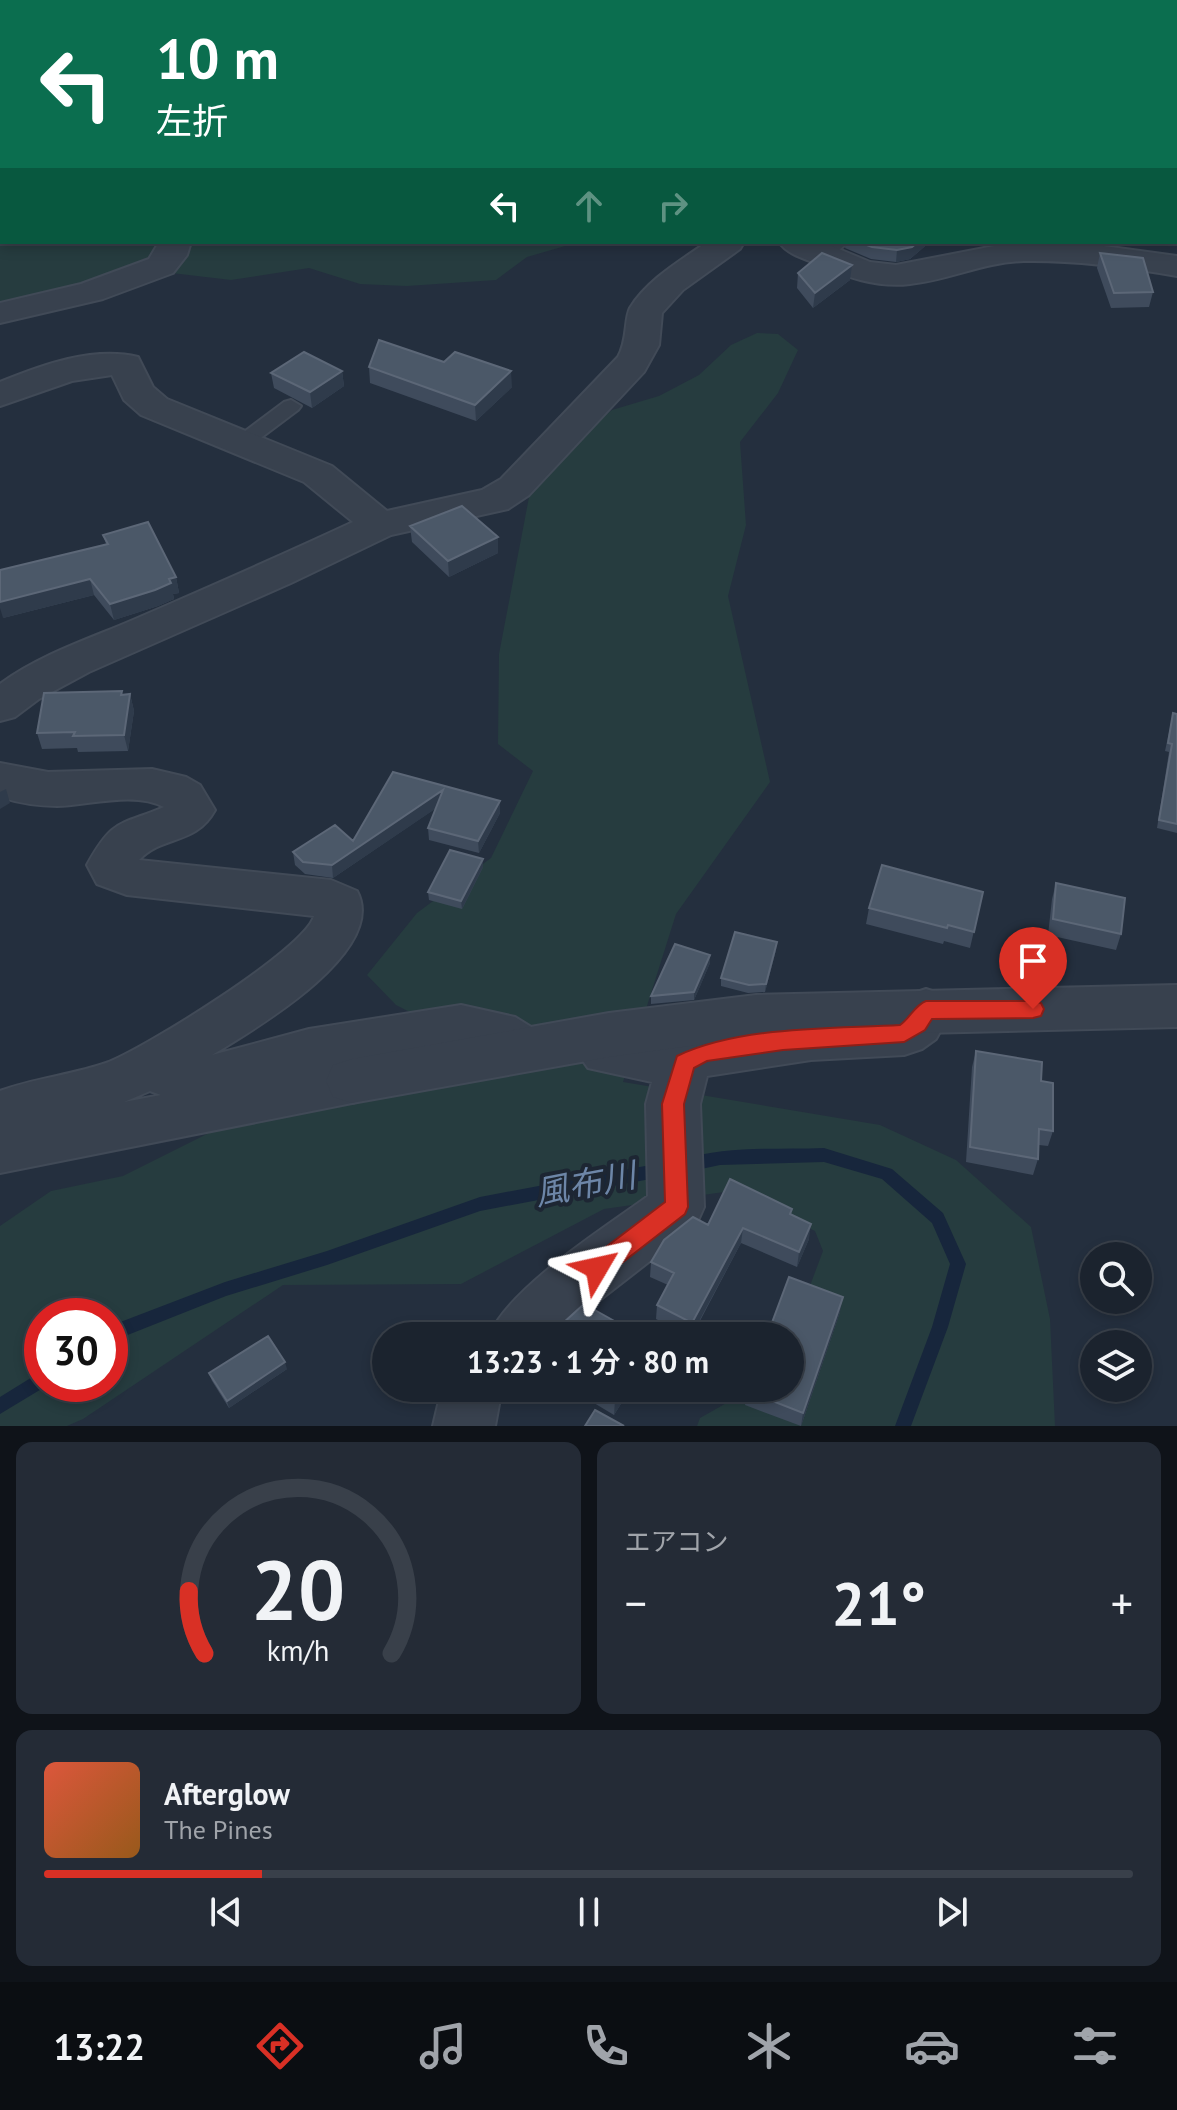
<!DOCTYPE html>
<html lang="ja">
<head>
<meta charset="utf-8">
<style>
  :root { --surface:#1b232e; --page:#242b36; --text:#f1f3f6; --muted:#a0a4aa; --line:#39404a; --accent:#d93025 }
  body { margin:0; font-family:"PT Sans","Noto Sans JP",sans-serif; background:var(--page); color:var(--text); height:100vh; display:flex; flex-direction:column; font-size:30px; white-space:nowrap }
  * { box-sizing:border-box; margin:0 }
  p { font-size:26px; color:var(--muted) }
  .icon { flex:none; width:44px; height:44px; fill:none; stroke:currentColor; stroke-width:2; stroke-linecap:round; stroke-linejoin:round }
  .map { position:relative; height:1426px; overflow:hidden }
  .side { display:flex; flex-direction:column; gap:16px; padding:16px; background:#0f1319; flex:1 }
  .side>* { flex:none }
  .banner { position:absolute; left:0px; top:0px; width:1178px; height:244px; box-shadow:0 4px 12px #0003,0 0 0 2px var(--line); background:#0b6e4f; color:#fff; overflow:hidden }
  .fabs { position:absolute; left:1080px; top:1242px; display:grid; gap:16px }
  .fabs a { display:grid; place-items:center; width:72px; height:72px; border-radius:50%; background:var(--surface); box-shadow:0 4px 12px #0003,0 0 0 2px var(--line); font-size:40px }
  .speed { position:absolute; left:24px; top:1298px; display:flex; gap:16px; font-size:40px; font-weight:700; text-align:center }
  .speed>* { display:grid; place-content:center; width:104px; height:104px; border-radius:50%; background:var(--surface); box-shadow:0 4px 12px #0003,0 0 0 2px var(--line); line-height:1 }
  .speed .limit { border:12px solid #d22; background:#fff; color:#111 }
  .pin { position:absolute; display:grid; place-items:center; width:68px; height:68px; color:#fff; margin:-82px -34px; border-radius:50% 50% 50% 0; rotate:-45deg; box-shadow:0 0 8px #0007 }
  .pin .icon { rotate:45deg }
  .me { position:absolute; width:88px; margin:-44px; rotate:54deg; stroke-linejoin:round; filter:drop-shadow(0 0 6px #0008) }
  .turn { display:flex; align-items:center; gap:28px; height:168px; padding:0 24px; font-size:36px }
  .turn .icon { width:104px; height:104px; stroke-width:2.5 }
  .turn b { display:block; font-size:56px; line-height:68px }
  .lanes { display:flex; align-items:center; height:76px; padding:0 24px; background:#0003; justify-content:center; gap:40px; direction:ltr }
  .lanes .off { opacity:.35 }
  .big { font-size:60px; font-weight:600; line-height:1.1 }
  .side .widget { flex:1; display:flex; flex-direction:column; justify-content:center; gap:12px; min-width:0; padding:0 28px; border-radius:16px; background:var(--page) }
  .side .dial { align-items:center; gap:0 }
  .dial svg { height:208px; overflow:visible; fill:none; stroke:var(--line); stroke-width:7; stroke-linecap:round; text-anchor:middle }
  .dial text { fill:var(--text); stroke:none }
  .song { display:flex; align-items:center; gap:24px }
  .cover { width:96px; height:96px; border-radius:12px; background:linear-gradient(135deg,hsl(10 70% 55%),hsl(30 70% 35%)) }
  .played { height:8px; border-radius:4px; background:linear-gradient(90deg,var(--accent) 20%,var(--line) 20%) }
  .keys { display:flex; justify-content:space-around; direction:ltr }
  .heat { display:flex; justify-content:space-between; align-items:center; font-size:44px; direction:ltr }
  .side .tiles { flex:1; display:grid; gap:16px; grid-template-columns:1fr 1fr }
  .widget:last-child { grid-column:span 2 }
  .trip { position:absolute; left:372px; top:1322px; width:432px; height:80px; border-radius:40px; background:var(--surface); box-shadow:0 4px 12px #0003,0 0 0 2px var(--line); font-weight:600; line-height:80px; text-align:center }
  .dock { display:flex; height:128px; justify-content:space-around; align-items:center; background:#0b0e12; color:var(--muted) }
  .dock .icon { width:56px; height:56px }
  .dock .on { color:var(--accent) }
  .dock b { font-size:36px; color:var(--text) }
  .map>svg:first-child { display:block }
</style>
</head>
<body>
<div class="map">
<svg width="1177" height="1426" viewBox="0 0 1177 1426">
  <rect width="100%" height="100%" fill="#242f3e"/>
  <path fill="#263c3f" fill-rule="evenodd" d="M0,0h686l3,2h-687v240h577l-52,15 -31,23 -89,6 -47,-2 -51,-16 -78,12 -102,-12 -129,48z
    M757,333l21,1 20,16 -20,43 -38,49 6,83 -18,71 42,186 -94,132 -53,168 257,43 76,35 75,67 19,92 5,107h-358l3,-8 53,-30h37v-49l33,-88 -8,-20 -84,-40 -127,18 -143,75 -178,1 -200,134 -16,7h-67v-200l51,-35 72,-15 112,-56 224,-83 -63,-32 -29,-30 50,-62 74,-55 42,-87 -35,-27 1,-90 31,-162 40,-49 42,-33 47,-14 40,-21 32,-30zM42,1316h68v68h-68z"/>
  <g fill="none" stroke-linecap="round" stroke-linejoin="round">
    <path fill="#17263c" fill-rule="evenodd" d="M748,0h15l-3,2h-15z
      M810,0h18l3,2h-18z
      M861,0h8v2h-8z
      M1176,223h1v6h-1z
      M824,1148l68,21 51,44 23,51 -18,63 -37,99h-16l37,-99 18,-63 -18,-41 -50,-44 -58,-17 -104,3 -33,7 -5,-2 -2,-5 2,-5c44,-15 96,-10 142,-12z
      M661,1163l5,2 2,5 -2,5 -5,2 -181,34 -153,54 -101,31 -116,46v-16l115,-44 102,-31 153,-54z
      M42,1371v13l6,1 -48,29v-17z"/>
    <defs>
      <path id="service" d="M828,242h20l-18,16h-12l-3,-4z
        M291,400l10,6 -3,4 -48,36h-14l-3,-4 3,-4 48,-36z"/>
      <path id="minor" d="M1014,0h29l1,2h-29z
        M1176,106h1v18h-1z
        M159,242h32l-4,13 -14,18 -70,26 -103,24v-20l81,-19 68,-25z
        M707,242h37l-4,7 -57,41 -21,23 -3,32 -15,27 -115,123 -21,14 -117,26 -100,48 -202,89 -50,27 -24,18 -15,4v-37c39,-29 89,-45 133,-64 74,-32 147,-64 220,-98l-49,-40 -163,-67 -17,-15 -12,-25 -40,6 -72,25v-24c42,-17 93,-36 138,-25l15,30 14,12 165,67 55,45 95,-21 19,-11 117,-122c10,-18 6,-37 12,-49 17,-28 50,-47 77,-66z
        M779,242h43l48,20 26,3 119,-23 74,2 88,12v20c-50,-9 -101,-16 -153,-15 -40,1 -75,19 -114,23 -33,4 -65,-7 -95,-21 -13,-5 -29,-10 -36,-21z
        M0,763l48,9 104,-3 34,8 14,8 15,25c-20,36 -51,24 -76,50l192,20 26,11c32,60 -102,138 -145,164l97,-26 152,-24 54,12 29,18 8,15 -8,15c-36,13 -33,-6 -62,-14 -36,-9 -81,6 -116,12l5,2 7,16 -7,16 -19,6 -352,70v-82c35,-13 72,-16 106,-28 36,-13 200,-114 208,-147l-187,-21 -30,-11 -10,-19c26,-47 32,-39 77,-58 -29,-16 -75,-2 -107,-1 -20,0 -38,-3 -57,-9zM150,1091l11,4 -37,7z
        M926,989l18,6 8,15 -16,29 -14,10 -18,6 -93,5 -104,16 -7,28 4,103 -8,18 -100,78 -36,33h-71c21,-49 114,-107 159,-140l-2,-92 6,-22 -64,-14 -21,-30 8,-15c20,-7 32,-6 46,11l59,6 24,-9 107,-15 83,-3 14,-18z
        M442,1388h60l-7,38h-62z"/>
      <path id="tertiary" d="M1177,985v42l-421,10 -147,20 -257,46 -19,-6 -7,-16 7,-16 19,-6 257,-46 147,-18z"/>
    </defs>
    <use href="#service" stroke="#414a57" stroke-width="4"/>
    <use href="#minor" stroke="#414a57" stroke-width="4"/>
    <use href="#tertiary" stroke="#414a57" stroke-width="4"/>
    <use href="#service" fill="#38414e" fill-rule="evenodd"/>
    <use href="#minor" fill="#38414e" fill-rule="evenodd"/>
    <use href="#tertiary" fill="#38414e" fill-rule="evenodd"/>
  </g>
  <path fill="#3f4b5c" d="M846,242h84l-20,17 -14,3 -25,-3 -26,-11z
    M1100,253l53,39 -4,15 -38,1 -14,-40z
    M798,273l52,7 -37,28 -16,-20z
    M369,367l143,20 -36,34 -106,-38z
    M342,371l2,15 -32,22 -38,-20 -3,-15z
    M410,526l88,27 -49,24 -37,-35z
    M103,535l73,42 3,16 -6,1 1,5 -16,7 -44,14 -20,-25 -91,23 103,-74z
    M130,694l4,17 -6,40 -50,1 -1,-4 -35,1 -5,-16 86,-38z
    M1173,713l4,1v119l-20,-5 12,-76 -4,-1z
    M393,772l107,29v12l-21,40 -50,-13 -1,-12 8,-20 -103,70 -28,-4 -10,-9 -2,-13 60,-11z
    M483,867l-21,42 -33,-9 -1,-8z
    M1056,883l65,51 -5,16 -68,-15 4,-36z
    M983,892l-13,56 -26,-7 -1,3 -77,-20 3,-16z
    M776,950l-11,42 -17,1 -27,-7v-8z
    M710,955v8l-16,37 -43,4v-8z
    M976,1051l65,30 12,50 -5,15 -9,-1 -1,14 -5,16 -67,-13 6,-95z
    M791,1214l18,25 -12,28 -56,-24 -49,93h-3l-33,-17 1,-14 11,-20 -18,-8 1,-15 57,-37z
    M840,1312l-39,114 -56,-21 2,-14z
    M287,1369l-58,39 -17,-27 -3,-8z
    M569,1388h62l-17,27z"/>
  <path fill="#2f3b4b" d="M918,242h12l-20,17 -14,3 1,-12z
    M852,265l-2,15 -37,28 2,-15z
    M342,371l2,15 -32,22 -2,-16z
    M511,371l1,16 -36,34 -1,-16z
    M498,537v16l-49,24 -1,-16z
    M176,577l3,16 -6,1 1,5 -16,7 -44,14 -4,-16z
    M90,579l4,16 -91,23 -3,-10v-6z
    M130,694l4,17 -6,40 -4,-16z
    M6,789l4,14 -10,6v-17z
    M443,790l1,13 -111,75 -1,-13z
    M500,801v12l-21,40 -1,-12z
    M483,859v8l-21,42 -1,-8z
    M777,942l-1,8 -11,42 1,-8z
    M710,955v8l-16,37v-8z
    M811,1224l-2,15 -12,28 2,-15z
    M743,1228l-2,15 -50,93 1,-13z
    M843,1297l-3,15 -39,114 2,-13z
    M285,1362l2,7 -58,39 -2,-7z
    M623,1388h8l-17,27 1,-14z"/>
  <path fill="#4b5868" stroke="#5c6777" stroke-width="2" d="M1176,151h1v39h-1z
    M859,242h59l-6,5 -15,3 -25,-3z
    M822,253l30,12 -37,28 -17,-20z
    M1100,253l43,5 10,34 -39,1z
    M379,340l65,22 11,-10 56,19 -36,34 -106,-38z
    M304,352l38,19 -32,21 -39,-19z
    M462,506l36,31 -50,24 -38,-35z
    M148,522l28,55 -7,2 2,4 -16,7 -45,14 -20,-25 -90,23v-32l108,-26 -5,-9z
    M122,691l-1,4 9,-1 -6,41 -51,1 2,-4 -38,1 7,-40z
    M1173,713l4,1v110l-18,-4 13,-76 -4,-1z
    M393,772l107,29 -22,40 -50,-13 15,-38 -111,75 -29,-3 -10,-10 42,-27 18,16z
    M450,850l33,9 -22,42 -33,-9z
    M882,865l101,27 -9,40 -26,-7 -1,3 -78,-20z
    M1056,883l69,15 -4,36 -68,-15z
    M735,932l42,10 -11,42 -17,1 -28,-7z
    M675,944l35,11 -16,37 -43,4z
    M976,1051l66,11 -1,19 12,2v48l-14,-2 -1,30 -68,-12z
    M730,1179l62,30 -2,5 21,10 -12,28 -56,-24 -51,95 -35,-18 17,-32 -23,-11 13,-22 29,-23 15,8z
    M789,1277l54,20 -40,116 -56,-22 1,-3h42v-52h-23z
    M584,1304l57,32h-95l8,-11 8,-1z
    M268,1336l17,26 -58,39 -18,-28z
    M592,1388h31l-8,13z
    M595,1410l29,16h-39z"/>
  <path fill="#d93025" stroke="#8d1f18" stroke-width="2" d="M926,1001h107l8,2 3,6 -3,7 -8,2 -101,1 -7,11 -21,12 -121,8 -76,11 -13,7 -10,36 4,103 -3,7 -80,62 -8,3 -8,-3 -4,-8 4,-8 76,-58 -3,-98 15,-48c63,-30 153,-27 223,-31 10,-7 15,-20 26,-24z"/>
  <g text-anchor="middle" stroke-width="8" stroke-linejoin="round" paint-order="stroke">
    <g font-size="34" font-style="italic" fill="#6d86a8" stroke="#1d2633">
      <text transform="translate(585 1184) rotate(-11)" y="12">風布川</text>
    </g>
  </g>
</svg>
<div class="fabs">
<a><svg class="icon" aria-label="search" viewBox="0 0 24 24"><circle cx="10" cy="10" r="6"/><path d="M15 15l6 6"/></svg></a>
<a><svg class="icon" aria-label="layers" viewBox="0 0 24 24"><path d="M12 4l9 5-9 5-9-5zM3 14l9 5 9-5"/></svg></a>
</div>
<div class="speed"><div class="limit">30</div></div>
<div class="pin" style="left:1033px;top:1009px;background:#d93025"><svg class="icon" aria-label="arrive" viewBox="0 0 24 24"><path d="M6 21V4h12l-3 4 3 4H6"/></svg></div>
<svg class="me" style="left:597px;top:1268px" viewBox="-20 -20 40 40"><path d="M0-17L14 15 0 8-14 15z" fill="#d93025" stroke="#fff" stroke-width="4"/></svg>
<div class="trip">13:23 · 1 分 · 80 m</div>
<div class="banner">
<div class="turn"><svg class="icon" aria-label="left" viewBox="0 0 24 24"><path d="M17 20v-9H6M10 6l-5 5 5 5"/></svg><div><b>10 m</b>左折</div></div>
<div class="lanes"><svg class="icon" aria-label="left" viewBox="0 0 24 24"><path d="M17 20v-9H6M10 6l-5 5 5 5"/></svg><svg class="icon off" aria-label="ahead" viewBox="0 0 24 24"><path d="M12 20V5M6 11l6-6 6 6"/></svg><svg class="icon off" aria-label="right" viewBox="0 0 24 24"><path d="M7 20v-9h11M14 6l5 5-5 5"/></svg></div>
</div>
</div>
<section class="side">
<div class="tiles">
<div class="widget dial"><svg viewBox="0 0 100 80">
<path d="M14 69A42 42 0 1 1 86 69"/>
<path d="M14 69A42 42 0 0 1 8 45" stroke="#d93025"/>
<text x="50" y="56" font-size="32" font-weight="700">20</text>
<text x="50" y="72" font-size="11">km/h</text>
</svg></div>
<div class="widget"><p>エアコン</p>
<div class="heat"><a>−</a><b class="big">21°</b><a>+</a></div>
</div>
<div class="widget">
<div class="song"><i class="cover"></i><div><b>Afterglow</b><p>The Pines</p></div></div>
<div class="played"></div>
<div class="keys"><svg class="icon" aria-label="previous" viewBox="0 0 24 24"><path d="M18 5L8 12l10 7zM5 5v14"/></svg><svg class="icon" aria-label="pause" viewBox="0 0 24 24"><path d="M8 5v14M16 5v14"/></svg><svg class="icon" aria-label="next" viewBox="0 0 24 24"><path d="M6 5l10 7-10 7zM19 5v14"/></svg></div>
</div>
</div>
</section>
<nav class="dock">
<b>13:22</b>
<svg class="icon on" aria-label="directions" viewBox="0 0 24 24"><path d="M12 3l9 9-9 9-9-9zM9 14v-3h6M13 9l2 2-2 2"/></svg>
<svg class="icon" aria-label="music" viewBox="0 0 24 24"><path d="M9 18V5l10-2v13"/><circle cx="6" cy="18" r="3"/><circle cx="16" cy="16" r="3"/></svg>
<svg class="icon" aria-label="phone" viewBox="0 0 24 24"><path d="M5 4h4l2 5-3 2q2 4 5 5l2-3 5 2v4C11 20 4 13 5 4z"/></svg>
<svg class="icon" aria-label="climate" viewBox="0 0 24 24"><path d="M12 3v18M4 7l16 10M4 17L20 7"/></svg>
<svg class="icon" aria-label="car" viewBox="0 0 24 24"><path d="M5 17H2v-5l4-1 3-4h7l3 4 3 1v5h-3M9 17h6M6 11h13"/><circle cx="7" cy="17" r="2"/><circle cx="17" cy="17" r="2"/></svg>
<svg class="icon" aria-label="filters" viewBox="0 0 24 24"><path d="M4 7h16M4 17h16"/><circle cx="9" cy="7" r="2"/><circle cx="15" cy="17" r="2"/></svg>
</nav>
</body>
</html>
